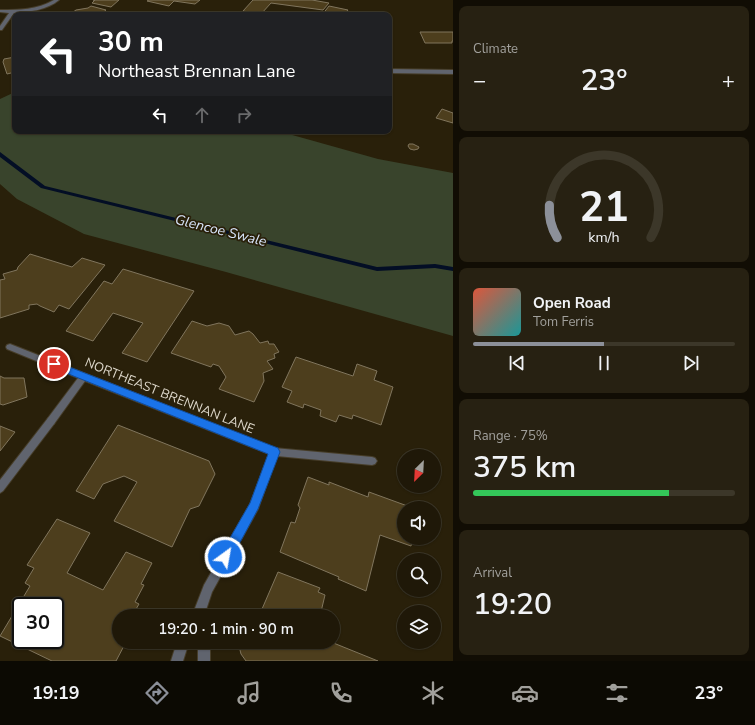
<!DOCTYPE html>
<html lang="en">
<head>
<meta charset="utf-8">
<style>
  :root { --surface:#1f1808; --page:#272112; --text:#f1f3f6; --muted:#a1a09c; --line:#3c3729; --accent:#8c9099 }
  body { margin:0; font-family:"Nunito Sans",sans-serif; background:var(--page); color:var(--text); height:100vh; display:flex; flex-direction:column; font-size:15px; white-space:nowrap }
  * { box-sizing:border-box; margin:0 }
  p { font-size:13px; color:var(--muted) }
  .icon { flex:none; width:22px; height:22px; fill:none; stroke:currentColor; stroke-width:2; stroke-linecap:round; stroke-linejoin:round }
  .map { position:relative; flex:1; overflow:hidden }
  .panel { display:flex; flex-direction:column; gap:6px; padding:6px; background:#110d04; width:302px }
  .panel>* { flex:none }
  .hud { position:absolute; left:12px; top:12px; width:380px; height:122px; border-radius:8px; box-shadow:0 1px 3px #0004,0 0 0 1px var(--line); background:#202124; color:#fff; overflow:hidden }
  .needle { width:26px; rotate:204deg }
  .tools { position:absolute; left:397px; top:449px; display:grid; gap:8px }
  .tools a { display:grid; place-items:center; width:44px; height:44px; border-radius:50%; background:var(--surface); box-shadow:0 1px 3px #0004,0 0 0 1px var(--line); font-size:20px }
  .speed { position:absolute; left:12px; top:597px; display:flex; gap:8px; font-size:20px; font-weight:700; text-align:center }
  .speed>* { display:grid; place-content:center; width:52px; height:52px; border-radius:50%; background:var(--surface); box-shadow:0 1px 3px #0004,0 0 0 1px var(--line); line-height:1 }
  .speed .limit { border:2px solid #111; border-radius:6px; background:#fff; color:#111 }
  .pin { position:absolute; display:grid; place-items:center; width:34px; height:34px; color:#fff; margin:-17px; border:2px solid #fff; border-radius:50%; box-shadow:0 1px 4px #0007 }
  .me { position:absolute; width:44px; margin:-22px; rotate:32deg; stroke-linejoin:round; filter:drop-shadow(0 0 3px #0008) }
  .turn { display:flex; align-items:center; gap:14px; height:84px; padding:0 20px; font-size:18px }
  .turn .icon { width:52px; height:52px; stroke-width:2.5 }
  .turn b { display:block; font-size:28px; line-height:34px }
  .lanes { display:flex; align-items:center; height:38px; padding:0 20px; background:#0003; justify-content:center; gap:20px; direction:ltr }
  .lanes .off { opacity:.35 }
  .big { font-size:30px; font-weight:600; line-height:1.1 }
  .panel .widget { flex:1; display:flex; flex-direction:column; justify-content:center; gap:6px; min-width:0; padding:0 14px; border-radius:8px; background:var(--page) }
  .panel .dial { align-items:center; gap:0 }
  .dial svg { height:104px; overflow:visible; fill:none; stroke:var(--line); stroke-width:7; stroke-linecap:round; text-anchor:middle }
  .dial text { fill:var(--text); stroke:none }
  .song { display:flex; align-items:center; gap:12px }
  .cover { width:48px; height:48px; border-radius:6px; background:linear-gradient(135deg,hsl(10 70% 55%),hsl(180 70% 35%)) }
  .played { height:4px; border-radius:2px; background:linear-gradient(90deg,var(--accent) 50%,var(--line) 50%) }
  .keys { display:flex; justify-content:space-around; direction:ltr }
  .heat { display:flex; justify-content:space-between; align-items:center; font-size:22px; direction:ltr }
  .charge { height:6px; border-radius:3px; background:linear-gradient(90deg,#34c759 75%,var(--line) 0) }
  .trip { position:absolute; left:112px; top:609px; width:228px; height:40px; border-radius:20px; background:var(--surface); box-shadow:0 1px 3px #0004,0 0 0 1px var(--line); font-weight:600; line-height:40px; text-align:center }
  .dock { display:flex; height:64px; justify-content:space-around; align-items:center; background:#0c0a03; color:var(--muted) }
  .dock .icon { width:28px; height:28px }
  .dock .active { color:var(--accent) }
  .dock b { font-size:18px; color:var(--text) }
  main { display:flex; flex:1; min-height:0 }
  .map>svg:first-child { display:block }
</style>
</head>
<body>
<main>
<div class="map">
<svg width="453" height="661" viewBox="0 0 453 661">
  <rect width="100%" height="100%" fill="#29200a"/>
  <path fill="#39442c" d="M15,92v39h263l100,28 75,14v163l-227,-64 -142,-38 -67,-35 -17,-15v-85z"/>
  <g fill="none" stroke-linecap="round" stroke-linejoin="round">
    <path fill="#030e25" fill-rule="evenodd" d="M0,152l45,34 332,81 58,-3 18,3v4l-18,-3 -58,3 -336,-83 -41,-31z"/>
  </g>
  <path fill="#4d3e1d" stroke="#80755d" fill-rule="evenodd" d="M93,0h26l-8,7 -19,-4 3,-3z
    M149,0h51l-5,4 -21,-3 -5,5 -22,-5z
    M253,0h59l17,3 -6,7 -52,-7 -10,11 -18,-3z
    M91,6l15,4 -6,5h1h-32l7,-5 12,-2z
    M329,6l19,4 -4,5h-22z
    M420,32h33v9h-1v2h-27z
    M15,57v15l-8,2 -4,-12 1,-3z
    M442,109l11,4v10l-17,-5z
    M409,144h4l6,3 -1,2 -4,1 -4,-1 -2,-3z
    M30,254l42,13 10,-9 23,7 -36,44 -10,-4 -5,7 -14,-6 -3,-2 -8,1v4l-29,9v-38l5,-1 -2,-5 14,-4 1,-3z
    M123,269l71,22 -47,71 -25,-9 21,-30 -30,-10 -20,28 -27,-10 38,-50 8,3z
    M192,321l15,5 12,-3 10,3 6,9 14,-4 4,3 7,9 8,-2 1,3h5l5,8 -5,2 1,4 -8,3 6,8 -10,4 1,8 -10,21 -35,-13 7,-12 -7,-11 -6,-2 -2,3 -40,-14z
    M296,357l57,19 4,-12 20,7 -3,9 19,7 -12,38 -28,-10 -1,4 -13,-4 -3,7 -16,-6 1,-6 -17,-6 -1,4 -16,-6 5,-11 -10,-4z
    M0,376l4,2h20l3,19 -24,8 -3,-1z
    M118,425l91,36 6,13 -16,32 -9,3 -18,38 -58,-26 23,-39 -13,-6 -21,8 -9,15 -18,-8z
    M0,426l15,6 -15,19z
    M308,477l21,8v-3l39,15 1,-5 44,16h-9v30h9l-2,8 -31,-11 -14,56 -28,-12 1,-2 -59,-25 11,-30 4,1 5,-15 -2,-3z
    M57,519l33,14 -23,40 36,17 23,-38 26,11 -11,21 3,1 -9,17 4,2 -7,12h-13v26h7l-10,19h-64l-52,-25 30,-50 -5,-3 9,-15 -7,-3zM21,606h34v34h-34z
    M278,572l42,16 -2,4 7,3 -5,21h-61z
    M238,642h93l47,19h-132l-5,-7z"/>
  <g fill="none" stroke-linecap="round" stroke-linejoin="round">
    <defs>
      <path id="service" d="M389,69l64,1v4l-64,-1z
        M51,417l3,1 1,3 -1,3 -51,67 -3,2v-13l48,-62z"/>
      <path id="minor" d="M54,0h5c-12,10 -30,12 -45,13l-12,17h-2v-4l9,-13 -9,-1v-2c19,0 37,0 54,-10z
        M10,344l264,104 98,9 3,1 2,3 -2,3 -3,1 -95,-9 -19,53 -46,83 -8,24h-12l12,-31 46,-81 19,-50 -184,-73 -31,43 -3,1 -3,-1 -1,-3 1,-3 30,-40 -71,-29 -1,-2 1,-2z
        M177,642h12l-6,19h-12z
        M198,642h12v19h-12z"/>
    </defs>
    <use href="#service" stroke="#463d29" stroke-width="2"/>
    <use href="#minor" stroke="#463d29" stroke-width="2"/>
    <use href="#service" fill="#60646e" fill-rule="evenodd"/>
    <use href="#minor" fill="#60646e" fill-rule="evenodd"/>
  </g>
  <path fill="#1a73e8" stroke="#114b97" d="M54,361l224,87 2,4 -22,57 -28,52 -5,2 -4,-2 -2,-4 31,-54 18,-49 -217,-87 -1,-3 1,-2z"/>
  <g text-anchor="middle" stroke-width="3.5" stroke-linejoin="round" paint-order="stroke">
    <g font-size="13" fill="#ddd7ca" stroke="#29200a">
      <text transform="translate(170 395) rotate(22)" y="5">NORTHEAST BRENNAN LANE</text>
    </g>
    <g font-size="14" font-style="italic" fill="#d8e5fb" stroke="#29200a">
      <text transform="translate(221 230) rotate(14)" y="5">Glencoe Swale</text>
    </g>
  </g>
</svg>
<div class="tools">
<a><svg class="needle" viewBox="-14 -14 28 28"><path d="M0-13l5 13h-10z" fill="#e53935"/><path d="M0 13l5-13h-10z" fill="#a1a09c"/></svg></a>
<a><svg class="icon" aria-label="sound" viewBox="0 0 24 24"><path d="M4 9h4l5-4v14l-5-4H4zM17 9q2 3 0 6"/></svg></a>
<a><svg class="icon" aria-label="search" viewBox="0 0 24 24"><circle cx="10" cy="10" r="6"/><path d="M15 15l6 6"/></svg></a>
<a><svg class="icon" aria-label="layers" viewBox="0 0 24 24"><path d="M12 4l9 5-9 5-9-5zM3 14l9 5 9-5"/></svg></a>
</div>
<div class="speed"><div class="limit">30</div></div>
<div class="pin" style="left:54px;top:364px;background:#d93025"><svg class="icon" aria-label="arrive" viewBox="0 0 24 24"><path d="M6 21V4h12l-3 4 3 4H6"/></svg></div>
<svg class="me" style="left:225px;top:557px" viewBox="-20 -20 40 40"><circle r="17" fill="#1a73e8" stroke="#fff" stroke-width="3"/><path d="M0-11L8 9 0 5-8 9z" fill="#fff"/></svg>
<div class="trip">19:20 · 1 min · 90 m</div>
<div class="hud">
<div class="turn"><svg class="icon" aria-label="left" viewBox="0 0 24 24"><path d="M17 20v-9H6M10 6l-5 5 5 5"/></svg><div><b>30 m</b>Northeast Brennan Lane</div></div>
<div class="lanes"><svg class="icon" aria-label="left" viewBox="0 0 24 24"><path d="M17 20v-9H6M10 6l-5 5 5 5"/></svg><svg class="icon off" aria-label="ahead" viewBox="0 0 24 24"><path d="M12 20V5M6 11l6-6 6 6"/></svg><svg class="icon off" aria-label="right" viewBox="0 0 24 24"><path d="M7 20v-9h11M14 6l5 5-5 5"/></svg></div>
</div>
</div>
<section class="panel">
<div class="widget"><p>Climate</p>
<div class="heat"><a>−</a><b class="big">23°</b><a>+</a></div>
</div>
<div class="widget dial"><svg viewBox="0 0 100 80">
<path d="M14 69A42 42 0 1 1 86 69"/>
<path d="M14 69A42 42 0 0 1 8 44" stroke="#8c9099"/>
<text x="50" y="56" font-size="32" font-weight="700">21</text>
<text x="50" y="72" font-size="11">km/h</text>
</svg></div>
<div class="widget">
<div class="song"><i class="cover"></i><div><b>Open Road</b><p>Tom Ferris</p></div></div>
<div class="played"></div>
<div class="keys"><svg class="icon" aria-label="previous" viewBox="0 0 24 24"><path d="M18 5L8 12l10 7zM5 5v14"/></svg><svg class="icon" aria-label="pause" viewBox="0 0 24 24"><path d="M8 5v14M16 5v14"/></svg><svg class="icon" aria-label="next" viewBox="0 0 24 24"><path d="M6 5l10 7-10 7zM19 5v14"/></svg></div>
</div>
<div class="widget"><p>Range · 75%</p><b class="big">375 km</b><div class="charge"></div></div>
<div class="widget"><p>Arrival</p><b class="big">19:20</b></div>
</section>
</main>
<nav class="dock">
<b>19:19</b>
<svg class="icon active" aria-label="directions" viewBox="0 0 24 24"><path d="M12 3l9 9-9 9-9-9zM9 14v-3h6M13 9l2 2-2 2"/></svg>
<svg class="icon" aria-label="music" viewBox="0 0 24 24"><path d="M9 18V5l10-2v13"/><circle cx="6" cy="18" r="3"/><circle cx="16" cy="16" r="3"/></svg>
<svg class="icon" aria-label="phone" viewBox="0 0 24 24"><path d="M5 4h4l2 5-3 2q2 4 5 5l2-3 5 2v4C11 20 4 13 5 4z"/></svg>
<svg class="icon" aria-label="climate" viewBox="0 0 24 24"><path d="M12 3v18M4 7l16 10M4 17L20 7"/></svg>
<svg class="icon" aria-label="car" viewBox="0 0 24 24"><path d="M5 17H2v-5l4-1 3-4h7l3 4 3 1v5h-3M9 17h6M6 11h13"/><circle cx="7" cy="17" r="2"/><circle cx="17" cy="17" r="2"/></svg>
<svg class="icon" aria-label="filters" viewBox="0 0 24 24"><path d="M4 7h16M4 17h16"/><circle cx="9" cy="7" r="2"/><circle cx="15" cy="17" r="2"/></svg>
<b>23°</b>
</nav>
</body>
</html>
